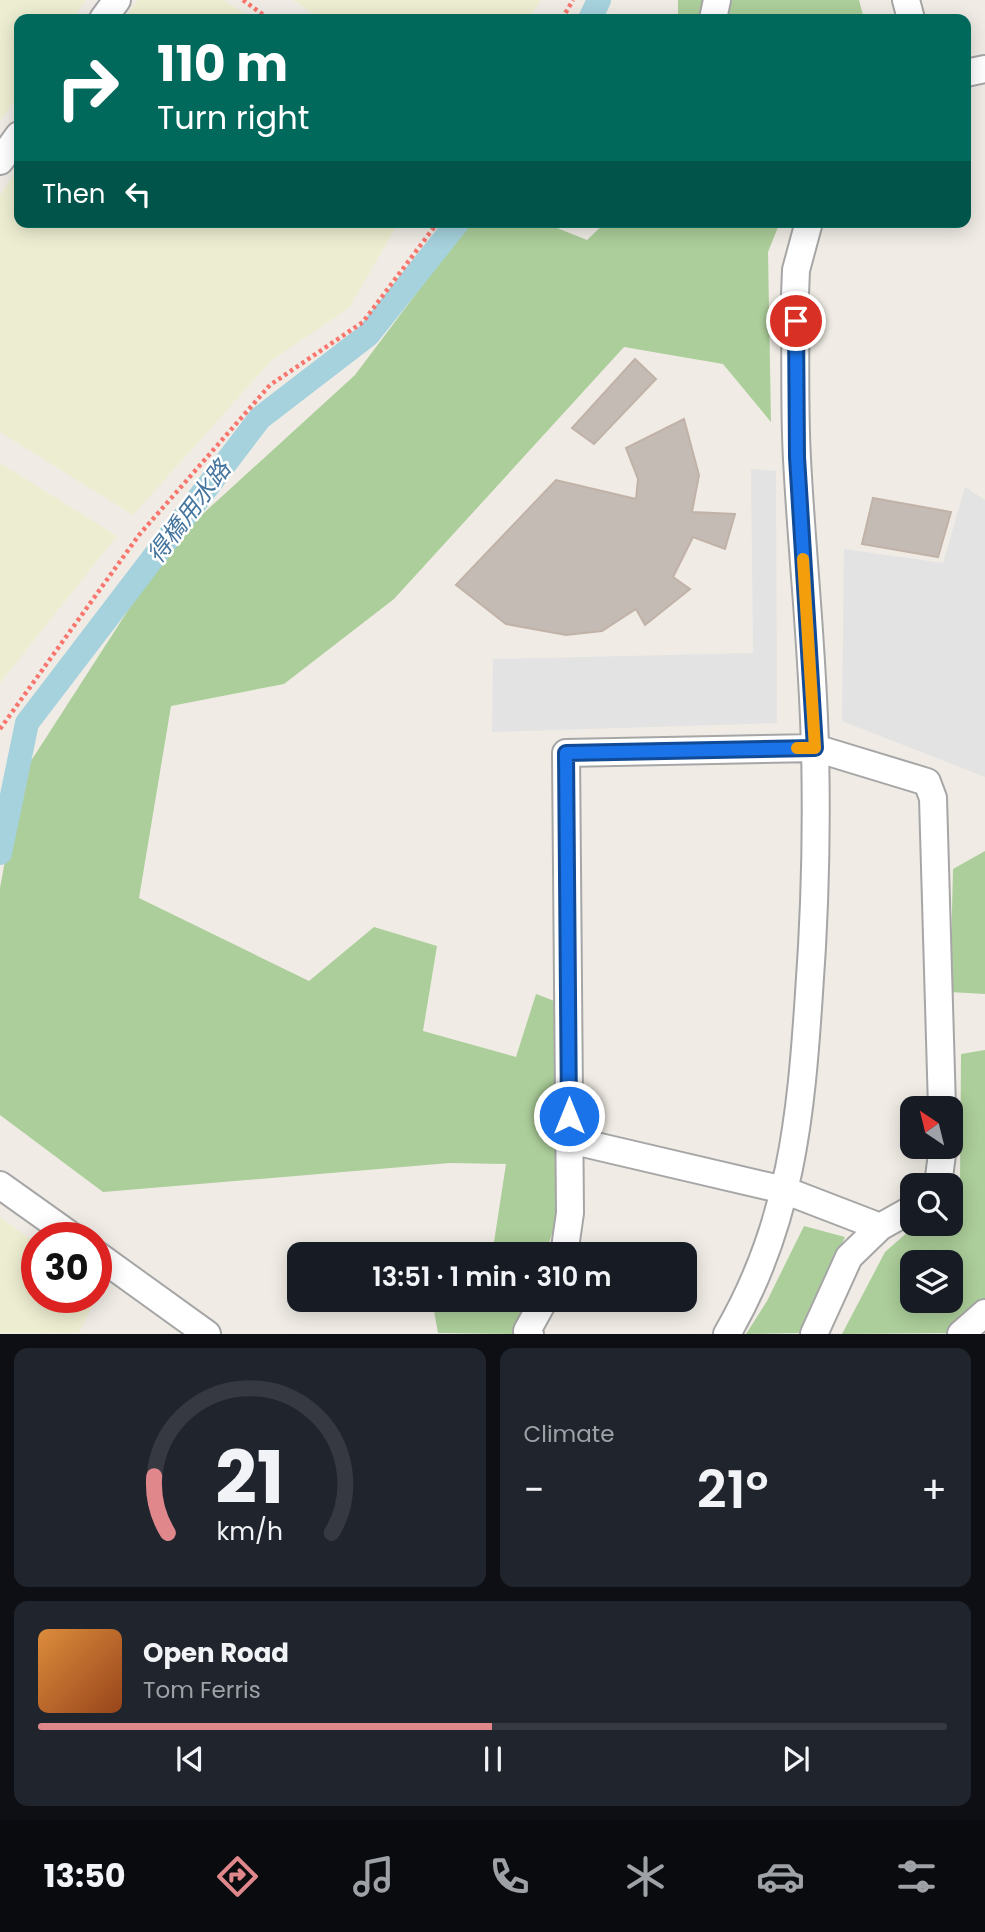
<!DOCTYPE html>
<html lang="en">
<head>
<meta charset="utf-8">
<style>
  :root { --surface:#171b24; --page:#20242c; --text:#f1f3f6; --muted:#9ea1a6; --line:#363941; --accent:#e0878c }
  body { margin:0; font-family:Poppins,"Noto Sans JP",sans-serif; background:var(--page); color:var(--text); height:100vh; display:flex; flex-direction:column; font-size:26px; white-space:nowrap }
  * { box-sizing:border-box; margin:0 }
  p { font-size:23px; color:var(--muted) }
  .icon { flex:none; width:38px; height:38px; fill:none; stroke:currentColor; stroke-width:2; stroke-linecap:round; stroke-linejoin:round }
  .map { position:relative; height:1334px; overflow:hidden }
  .details { display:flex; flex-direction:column; gap:14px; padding:14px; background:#0d0f14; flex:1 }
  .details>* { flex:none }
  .banner { position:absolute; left:14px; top:14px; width:957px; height:214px; border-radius:14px; box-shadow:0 4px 18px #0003; background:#00695c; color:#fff; overflow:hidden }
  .needle { width:46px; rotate:325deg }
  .buttons { position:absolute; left:900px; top:1096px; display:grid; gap:14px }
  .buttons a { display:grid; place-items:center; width:63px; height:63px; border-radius:14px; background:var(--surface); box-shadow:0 4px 18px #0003; font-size:35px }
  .speed { position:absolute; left:21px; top:1222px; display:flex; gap:14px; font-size:35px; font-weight:700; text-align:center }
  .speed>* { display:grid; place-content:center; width:91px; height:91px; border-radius:50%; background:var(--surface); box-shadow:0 4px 18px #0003; line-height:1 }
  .speed .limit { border:10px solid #d22; background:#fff; color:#111 }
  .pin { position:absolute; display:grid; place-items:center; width:60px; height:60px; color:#fff; margin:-30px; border:4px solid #fff; border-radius:50%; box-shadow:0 2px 7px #0007 }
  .me { position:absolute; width:77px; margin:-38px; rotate:0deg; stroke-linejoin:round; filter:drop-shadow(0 0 5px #0008) }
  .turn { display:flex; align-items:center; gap:24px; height:147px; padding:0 28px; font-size:32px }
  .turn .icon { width:91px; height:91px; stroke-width:2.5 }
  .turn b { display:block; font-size:49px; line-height:60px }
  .then { display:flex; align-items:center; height:66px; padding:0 28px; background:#0003; gap:14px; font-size:26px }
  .big { font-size:52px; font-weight:600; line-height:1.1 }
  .details .card { flex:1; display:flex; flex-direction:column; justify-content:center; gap:10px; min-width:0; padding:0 24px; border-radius:14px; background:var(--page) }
  .details .dial { align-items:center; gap:0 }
  .dial svg { height:182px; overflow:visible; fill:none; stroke:var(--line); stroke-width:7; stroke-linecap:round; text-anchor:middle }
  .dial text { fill:var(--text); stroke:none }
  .song { display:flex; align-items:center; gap:21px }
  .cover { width:84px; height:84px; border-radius:10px; background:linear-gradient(135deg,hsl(30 70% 55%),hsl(20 70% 35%)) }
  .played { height:7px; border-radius:4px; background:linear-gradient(90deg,var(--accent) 50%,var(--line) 50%) }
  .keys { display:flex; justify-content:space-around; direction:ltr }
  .heat { display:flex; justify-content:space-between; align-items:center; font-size:38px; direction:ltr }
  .details .tiles { flex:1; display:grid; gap:14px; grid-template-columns:1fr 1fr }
  .card:last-child { grid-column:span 2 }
  .trip { position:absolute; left:287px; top:1242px; width:410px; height:70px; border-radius:14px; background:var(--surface); box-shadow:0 4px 18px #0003; font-weight:600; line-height:70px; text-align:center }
  .menu { display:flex; height:112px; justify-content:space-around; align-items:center; background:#090b0e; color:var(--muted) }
  .menu .icon { width:49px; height:49px }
  .menu .on { color:var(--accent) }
  .menu b { font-size:32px; color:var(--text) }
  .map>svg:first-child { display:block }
</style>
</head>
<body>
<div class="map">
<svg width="985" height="1334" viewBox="0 0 985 1334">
  <rect width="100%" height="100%" fill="#f0ece5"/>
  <path fill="#edeed1" d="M0,0h86l-14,19h-53v75l-19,27z
    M138,0h85l30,19h-129z
    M293,0h248l-13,19h-206z
    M19,168v54h380l-50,86 -77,52 -139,155 -133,-83v-237z
    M0,463l117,73 -117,147z
    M0,1217l37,27v53h59v-9l4,2 -21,43h-79z"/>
  <path fill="#acce9a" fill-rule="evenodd" d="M678,0h181l5,19h-186z
    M470,222h72l45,18 19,-18h174l-12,30 3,170 -48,-58 -99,-17 -230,252 -110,85 -113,22 -32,192 170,83 65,-54 63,19 -14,85 93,26 20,-63 21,8 5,201 -17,52h-53l14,-91 -56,-1 -347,29 -103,-77v-227l20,-110 152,-236 183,-167z
    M985,851v143l-35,-2 3,-123z
    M985,1050v252l-33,31 -110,1 43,-82 33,-29h32v-28l10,-9 1,-132zM912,1262h38v38h-38z
    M804,1226l41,11 -46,96 -53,1 21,-33z
    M432,1300h97l-11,34 -80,-1z"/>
  <path fill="#e3e3e3" d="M751,469l25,2 1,252 -285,9 1,-73 260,-6z
    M965,487l20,13v277l-143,-56 2,-172 99,14z"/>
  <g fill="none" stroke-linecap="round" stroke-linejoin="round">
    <path stroke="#a6d2dd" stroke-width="24" d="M590,19l9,-19
      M0,853l27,-130 233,-305 108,-83 90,-113"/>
  </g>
  <path fill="#c4bbb5" stroke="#c1b2a8" stroke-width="2" d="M635,359l21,20 -62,65 -22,-16z
    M684,419l15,56 -7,37 43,2 -10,35 -32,-12 -20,40 17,12 -45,36 -9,-16 -34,22 -36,4 -60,-11 -50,-39 100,-105 80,19 2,-20 -12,-31z
    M873,498l78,14 -13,45 -76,-13z"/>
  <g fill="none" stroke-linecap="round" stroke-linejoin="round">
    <defs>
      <path id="minor" d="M906,0l5,19
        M103,19l14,-19
        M713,19l4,-19
        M966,73l19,-4
        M0,161l19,-26
        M570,1140l214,50 96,37
        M0,1185l73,52
        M938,1185l5,-39
        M96,1254l111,80
        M564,1255l6,-42 -4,-460 249,-5 112,34 6,16 9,310
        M530,1334l-3,-3 17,-31
        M727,1334c64,-110 74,-218 82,-341 6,-81 8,-162 6,-244 -2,-96 -13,-193 -18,-290 -3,-54 -1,-109 -2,-164l1,-25 13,-48
        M814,1334l35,-77 31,-30 32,-18
        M961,1334l24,-21"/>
    </defs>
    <use href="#minor" stroke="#a6a6a6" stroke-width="30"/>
    <path stroke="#f8766e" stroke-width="4.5" stroke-dasharray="3.5 3.5" stroke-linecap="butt" d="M243,0l26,19
      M562,19l11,-19
      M0,729l139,-194 131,-150 93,-63 75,-100"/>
    <use href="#minor" stroke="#fff" stroke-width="26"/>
  </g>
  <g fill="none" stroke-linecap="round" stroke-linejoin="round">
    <defs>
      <path id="route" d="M569,1116l-3,-363 249,-5 -18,-291 -1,-136"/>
    </defs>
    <use href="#route" stroke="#114b97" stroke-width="18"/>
    <use href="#route" stroke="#1a73e8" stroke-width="12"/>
    <path stroke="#f59e0b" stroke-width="12" d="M797,748h18l-12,-189"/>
  </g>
  <g text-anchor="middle" stroke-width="5" stroke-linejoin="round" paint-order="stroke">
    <g font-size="24" font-style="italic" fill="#46769e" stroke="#fff">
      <text transform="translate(189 512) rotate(-53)" y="8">得橋用水路</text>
    </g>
  </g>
</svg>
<div class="buttons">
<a><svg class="needle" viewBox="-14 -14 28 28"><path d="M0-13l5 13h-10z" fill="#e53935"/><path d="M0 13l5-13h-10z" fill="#9ea1a6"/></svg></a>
<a><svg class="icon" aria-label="search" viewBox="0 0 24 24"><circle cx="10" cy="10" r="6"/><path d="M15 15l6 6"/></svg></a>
<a><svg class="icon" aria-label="layers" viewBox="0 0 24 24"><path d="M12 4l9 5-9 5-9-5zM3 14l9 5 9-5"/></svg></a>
</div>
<div class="speed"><div class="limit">30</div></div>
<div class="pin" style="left:796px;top:321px;background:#d93025"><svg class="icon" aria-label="arrive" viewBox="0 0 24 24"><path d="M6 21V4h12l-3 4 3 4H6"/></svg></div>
<svg class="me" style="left:569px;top:1116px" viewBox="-20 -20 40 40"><circle r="17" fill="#1a73e8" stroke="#fff" stroke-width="3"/><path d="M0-11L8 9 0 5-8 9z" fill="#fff"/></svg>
<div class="trip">13:51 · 1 min · 310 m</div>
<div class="banner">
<div class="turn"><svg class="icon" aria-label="right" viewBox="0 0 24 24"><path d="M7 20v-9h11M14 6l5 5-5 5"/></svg><div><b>110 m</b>Turn right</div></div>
<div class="then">Then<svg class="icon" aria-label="left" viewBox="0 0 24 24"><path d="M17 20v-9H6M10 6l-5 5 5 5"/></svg></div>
</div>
</div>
<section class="details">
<div class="tiles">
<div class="card dial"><svg viewBox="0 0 100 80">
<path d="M14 69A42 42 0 1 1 86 69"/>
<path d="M14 69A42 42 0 0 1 8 44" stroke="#e0878c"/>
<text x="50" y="56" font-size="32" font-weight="700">21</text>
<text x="50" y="72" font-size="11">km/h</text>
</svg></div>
<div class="card"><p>Climate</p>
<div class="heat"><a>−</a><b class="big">21°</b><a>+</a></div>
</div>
<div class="card">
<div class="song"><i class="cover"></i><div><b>Open Road</b><p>Tom Ferris</p></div></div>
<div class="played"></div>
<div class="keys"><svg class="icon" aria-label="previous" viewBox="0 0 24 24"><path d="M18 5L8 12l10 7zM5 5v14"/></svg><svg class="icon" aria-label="pause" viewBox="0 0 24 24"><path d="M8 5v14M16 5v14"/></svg><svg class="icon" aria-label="next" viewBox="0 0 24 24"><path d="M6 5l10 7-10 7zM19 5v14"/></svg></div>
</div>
</div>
</section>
<nav class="menu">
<b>13:50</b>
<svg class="icon on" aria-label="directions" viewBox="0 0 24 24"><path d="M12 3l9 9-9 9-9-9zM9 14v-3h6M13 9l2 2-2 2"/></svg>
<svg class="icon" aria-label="music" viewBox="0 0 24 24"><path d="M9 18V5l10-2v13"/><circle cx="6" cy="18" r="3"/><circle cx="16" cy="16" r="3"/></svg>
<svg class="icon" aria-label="phone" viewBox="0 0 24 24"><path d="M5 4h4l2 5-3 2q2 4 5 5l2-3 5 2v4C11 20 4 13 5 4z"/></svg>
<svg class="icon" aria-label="climate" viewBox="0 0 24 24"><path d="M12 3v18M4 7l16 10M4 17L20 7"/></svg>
<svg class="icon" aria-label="car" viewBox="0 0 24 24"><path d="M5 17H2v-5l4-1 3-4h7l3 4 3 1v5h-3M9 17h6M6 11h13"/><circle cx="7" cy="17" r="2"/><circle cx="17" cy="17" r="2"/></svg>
<svg class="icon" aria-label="filters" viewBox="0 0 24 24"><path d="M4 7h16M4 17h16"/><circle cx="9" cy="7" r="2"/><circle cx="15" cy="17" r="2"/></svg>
</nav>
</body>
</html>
